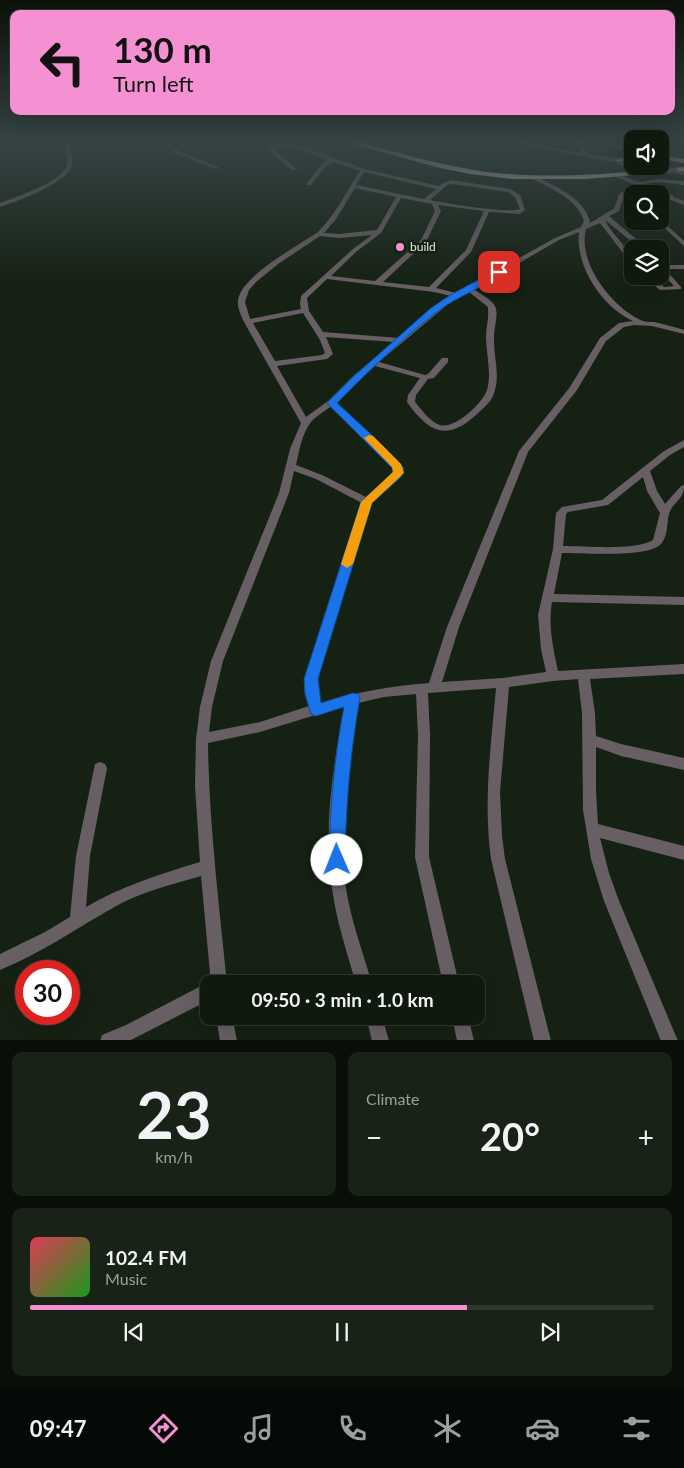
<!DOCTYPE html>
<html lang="en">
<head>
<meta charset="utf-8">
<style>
  :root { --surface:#10190e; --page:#192217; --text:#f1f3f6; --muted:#9ca09e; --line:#30382e; --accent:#f591d2 }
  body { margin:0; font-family:Lato,sans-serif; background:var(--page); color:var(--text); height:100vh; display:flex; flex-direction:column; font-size:19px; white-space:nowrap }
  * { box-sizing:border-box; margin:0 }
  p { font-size:16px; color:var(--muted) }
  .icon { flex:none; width:28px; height:28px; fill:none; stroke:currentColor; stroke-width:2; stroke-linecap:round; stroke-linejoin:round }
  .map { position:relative; height:1040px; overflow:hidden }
  .side { display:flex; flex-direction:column; gap:12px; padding:12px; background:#090e08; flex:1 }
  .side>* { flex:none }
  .hud { position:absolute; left:10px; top:10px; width:665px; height:105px; border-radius:10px; box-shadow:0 5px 20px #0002,0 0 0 1px var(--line); background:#f591d2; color:#111; overflow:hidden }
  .tools { position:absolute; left:624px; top:130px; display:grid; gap:10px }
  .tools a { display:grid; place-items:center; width:45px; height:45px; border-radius:10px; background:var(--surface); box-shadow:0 5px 20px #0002,0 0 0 1px var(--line); font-size:25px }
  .speed { position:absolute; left:15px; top:960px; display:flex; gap:10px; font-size:25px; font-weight:700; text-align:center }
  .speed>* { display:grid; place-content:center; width:65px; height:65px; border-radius:50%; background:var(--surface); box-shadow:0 5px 20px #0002,0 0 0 1px var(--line); line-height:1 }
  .speed .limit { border:8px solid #d22; background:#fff; color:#111 }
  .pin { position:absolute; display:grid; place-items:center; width:42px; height:42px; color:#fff; margin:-21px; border-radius:10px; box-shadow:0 2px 8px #0006 }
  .me { position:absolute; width:55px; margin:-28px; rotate:359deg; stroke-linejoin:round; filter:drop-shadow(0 0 4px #0008) }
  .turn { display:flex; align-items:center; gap:18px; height:105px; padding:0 20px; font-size:22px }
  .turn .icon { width:65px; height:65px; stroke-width:2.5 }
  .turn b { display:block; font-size:35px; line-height:42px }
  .big { font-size:38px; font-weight:700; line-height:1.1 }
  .side .tile { flex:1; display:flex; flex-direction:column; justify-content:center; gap:8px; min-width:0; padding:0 18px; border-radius:10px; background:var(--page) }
  .side .dial { align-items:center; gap:0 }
  .dial b { font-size:65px; line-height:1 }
  .song { display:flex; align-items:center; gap:15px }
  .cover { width:60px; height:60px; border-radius:8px; background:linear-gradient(135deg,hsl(350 70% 55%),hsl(120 70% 35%)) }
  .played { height:5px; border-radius:2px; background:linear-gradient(90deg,var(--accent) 70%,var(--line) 70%) }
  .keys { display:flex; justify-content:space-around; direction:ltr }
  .heat { display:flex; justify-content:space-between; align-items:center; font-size:28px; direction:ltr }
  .side .tiles { flex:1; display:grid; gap:12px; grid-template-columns:1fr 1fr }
  .tile:last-child { grid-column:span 2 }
  .trip { position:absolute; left:200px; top:975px; width:285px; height:50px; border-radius:10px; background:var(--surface); box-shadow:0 5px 20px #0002,0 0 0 1px var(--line); font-weight:700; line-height:50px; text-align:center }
  .tabs { display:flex; height:80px; justify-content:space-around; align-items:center; background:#060a06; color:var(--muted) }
  .tabs .icon { width:35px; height:35px }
  .tabs .selected { color:var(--accent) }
  .tabs b { font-size:22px; color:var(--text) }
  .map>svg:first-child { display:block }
</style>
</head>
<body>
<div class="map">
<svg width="684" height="1041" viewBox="0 0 684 1041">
  <rect width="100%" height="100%" fill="#152112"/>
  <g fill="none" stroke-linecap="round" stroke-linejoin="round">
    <path fill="#685f64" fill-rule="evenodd" d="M63,142h4c3,7 7,15 5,23 -5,19 -55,36 -72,42v-4c16,-6 62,-21 67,-38 2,-8 -2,-16 -4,-23z
      M164,142h4l11,9 41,17 -5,1 -40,-16z
      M511,142h8l63,11 -6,-11h4l8,12 33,5 8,3 3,4 11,2 -3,2 -21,-5 -5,-3z
      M609,142c7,-1 15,6 23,7v2l-12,-1z
      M660,142l5,4v2l-5,2z
      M278,144l26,3 61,22 74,17 4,-3 9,-3 58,9 10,6 5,15 -5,4 -31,-2 -18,40 -35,36 20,5 99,-55 26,-11 3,-6c-7,-23 -33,-32 -53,-43v-2h4c21,11 47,20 55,45l-1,2c10,-4 15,-10 25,-14l5,-15 14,-10 -19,-8v-2h4l21,8 20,-3 25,2v4l-25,-3 -15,2 25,11h4v2l11,4v4l-13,-5 -11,8v-5l6,-5 -6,-4 -22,-8 -14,10 -5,15 -10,5 39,33h-7l-36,-29c6,14 27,30 27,43l-2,-1 -30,-39 -14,6c-9,34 27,80 57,92 2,1 8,1 11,1 10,2 20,5 30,8v4l-32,-8 -18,-1 -10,2 -18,14 -29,49 -49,62 -69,175 -17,55 61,-4 43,-6 -5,-23 -3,-34 15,-66 3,-36 6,-6 40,-7 62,-49 20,-11v7l-14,8 -20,16 7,20 8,13 16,-18 3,-1c0,14 -8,15 -14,26 -4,10 -1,24 -9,33 -13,14 -79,9 -99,9l-8,41 130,3v8l-132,-3c-4,23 1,46 6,69l126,-7v10l-94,5 5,34 1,23 25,8 63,14v12l-63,-14 -25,-9v44l2,33 86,22v14l-84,-22 9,35 10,28 59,140h-17l-57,-140 -13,-42 -8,-49 -1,-97 -4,-34 -25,2 -44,6 -9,105 2,44 3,23 46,182h-17l-43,-182c-8,-58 0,-113 5,-171l-68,5 2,42 -1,122 30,127h-16l-28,-127 3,-122 -2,-41 -32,3 -26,6c-12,61 -21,123 -12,185 5,33 17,64 26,96h-16c-9,-32 -20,-64 -24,-96 -9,-61 1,-123 13,-182l-85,26 -52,11c1,81 11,161 19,241h-18v16l-80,41h-29l2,-6 24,-10 77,-40 6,-2 2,1 -10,-108c-27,8 -57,15 -83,29 -40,22 -76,48 -118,65v-16l45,-22 25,-15 6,-61 19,-92 5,-2 5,2 2,4 -17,88 -4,51c36,-21 74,-33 114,-45l-5,-76 1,-47 4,-32 11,-46 68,-168 11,-44 11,-26 -57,-101c-3,-6 -7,-15 -6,-22 4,-25 60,-54 80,-68 18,-18 28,-40 42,-61l-27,-9 -7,4 -15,19h-4v-2l15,-19 6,-4 -34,-12h-20l2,4 21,17 -5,1 -20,-16 -3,-8zM364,172l72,17 -12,10 -68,-14zM452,184l56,8 7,5 5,12c-11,5 -75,-6 -90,-9l17,-15zM355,188l41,9 -19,33 -38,4 -15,-1 12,-14zM401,198l31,6 3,7 -14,29 -46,41 -44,-5 26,-25 24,-18zM438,205l46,6 -18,39 -37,37 -46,-5 43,-40 15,-31zM579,232c-4,34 23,75 54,89l-14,2 -19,15 -30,49 -51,64 -72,176 -18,56c-37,3 -73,9 -109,20l-3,-24 54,-176 33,-32 -6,-10 -62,-58 39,-37 45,12 -12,17 -1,7c22,31 40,40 70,12 8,-7 16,-14 18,-24 5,-18 -2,-36 -1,-54 0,-9 5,-21 1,-30 -4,-7 -15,-12 -21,-17l85,-49zM372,235l-19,14 -52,47 -1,8 1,5 -51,10 -5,-17 4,-12 7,-8 22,-18 42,-28 19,2zM327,279l107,13 17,4 -10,5 -42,37 -76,-6 -14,-21 -2,-13zM469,292l19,15v3c1,9 -2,17 -2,27 0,17 6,36 1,53 -4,13 -33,40 -47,35 -10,-3 -18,-15 -25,-23l1,-7 12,-16 6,-1 14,-16v-4h-6l-14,16 -3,1 -46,-13 68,-57zM303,313l17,27 5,13 -3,2 -47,6 -22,-38zM326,337l68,5 -41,34 -25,25 -22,16 -29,-51 50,-7 6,-5zM330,407l61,57 3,7 -28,26 -44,-22 -26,-10c3,-13 6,-32 15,-43 5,-6 13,-10 19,-15zM294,471l22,8 46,24 -57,176 4,27 -49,16 -51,10 3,-25 11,-46 66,-168zM643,477l4,14 13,22 -7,27c-18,11 -67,6 -90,6l3,-32 2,-2 40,-7z
      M675,169l9,2v4l-11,-3 -1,-1z
      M660,219l24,22v5l-26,-24z
      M660,265h24v4h-19l16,18v2l-21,1 -16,-13 -1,-1h7l14,11 10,-1 -14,-15z
      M216,1016h16l5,25h-17z
      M366,1016h16l7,25h-17z
      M452,1016h16l6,25h-17z"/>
    <path fill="#d3bbca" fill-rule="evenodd" d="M347,142h11c42,11 85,24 129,30 66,8 132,1 197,-5v4l-98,8h-74l-42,-5 -34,-7z
      M632,155v4l-13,3 -4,-2z
      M660,155l24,4v4l-24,-4z"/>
    <path stroke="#685f64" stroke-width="5.5" d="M645,166l30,5"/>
  </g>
  <linearGradient id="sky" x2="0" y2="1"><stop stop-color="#0c120a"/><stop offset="0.49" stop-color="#354344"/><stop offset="1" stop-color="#354344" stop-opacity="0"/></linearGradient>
  <rect width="684" height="287" fill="url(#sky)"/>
  <path fill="#1a73e8" stroke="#114b97" d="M497,270l6,2c-16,15 -47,24 -66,40 -35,27 -69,59 -100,91l37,34 30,31 -3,9 -29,26 -54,176 3,24 32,-10 5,1 2,4c-10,56 -14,106 -15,162l-2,6 -6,2 -6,-2 -2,-6c1,-52 5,-102 15,-153l-28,9 -5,-2 -6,-20 -1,-15 57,-177 31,-28 1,-5 -66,-66 26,-26 78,-69 21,-14z"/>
  <path fill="#f59e0b" d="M369,435l4,1 28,28 3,9 -32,30 -19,61 -6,4 -6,-4 20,-62 32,-30 -1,-5 -28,-29z"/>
  <circle fill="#f591d2" stroke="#152112" stroke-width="2" cx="400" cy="247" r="5"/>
  <g text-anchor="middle" stroke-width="5" stroke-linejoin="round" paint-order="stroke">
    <g font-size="12" fill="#e3ebe0" stroke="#152112" text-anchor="start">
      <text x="410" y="251">build</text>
    </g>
  </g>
</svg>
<div class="tools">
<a><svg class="icon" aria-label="sound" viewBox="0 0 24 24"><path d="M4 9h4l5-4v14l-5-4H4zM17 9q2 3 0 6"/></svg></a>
<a><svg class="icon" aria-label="search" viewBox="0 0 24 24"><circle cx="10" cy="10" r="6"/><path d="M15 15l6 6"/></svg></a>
<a><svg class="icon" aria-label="layers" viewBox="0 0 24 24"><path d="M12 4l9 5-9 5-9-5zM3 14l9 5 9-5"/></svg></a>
</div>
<div class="speed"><div class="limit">30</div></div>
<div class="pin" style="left:499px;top:272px;background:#d93025"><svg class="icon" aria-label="arrive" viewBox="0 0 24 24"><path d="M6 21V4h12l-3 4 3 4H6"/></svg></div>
<svg class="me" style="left:337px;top:860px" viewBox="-20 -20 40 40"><circle r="19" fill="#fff"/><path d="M0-13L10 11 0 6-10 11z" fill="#1a73e8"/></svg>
<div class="trip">09:50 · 3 min · 1.0 km</div>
<div class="hud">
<div class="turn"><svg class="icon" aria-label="left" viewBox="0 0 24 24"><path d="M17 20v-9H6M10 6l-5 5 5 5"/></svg><div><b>130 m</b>Turn left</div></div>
</div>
</div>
<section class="side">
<div class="tiles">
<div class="tile dial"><b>23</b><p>km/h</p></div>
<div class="tile"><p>Climate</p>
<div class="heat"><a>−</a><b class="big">20°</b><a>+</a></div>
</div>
<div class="tile">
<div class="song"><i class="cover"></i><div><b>102.4 FM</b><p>Music</p></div></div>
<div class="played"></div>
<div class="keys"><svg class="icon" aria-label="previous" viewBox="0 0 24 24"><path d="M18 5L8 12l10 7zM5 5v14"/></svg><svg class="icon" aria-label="pause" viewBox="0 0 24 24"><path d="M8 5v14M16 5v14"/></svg><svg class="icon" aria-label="next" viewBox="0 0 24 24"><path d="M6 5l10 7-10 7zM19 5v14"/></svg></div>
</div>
</div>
</section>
<nav class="tabs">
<b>09:47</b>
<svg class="icon selected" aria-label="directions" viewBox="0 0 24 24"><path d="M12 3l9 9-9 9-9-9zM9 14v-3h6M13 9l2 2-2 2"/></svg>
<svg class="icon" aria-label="music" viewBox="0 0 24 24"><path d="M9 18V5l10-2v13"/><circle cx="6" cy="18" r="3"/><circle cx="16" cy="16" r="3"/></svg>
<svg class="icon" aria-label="phone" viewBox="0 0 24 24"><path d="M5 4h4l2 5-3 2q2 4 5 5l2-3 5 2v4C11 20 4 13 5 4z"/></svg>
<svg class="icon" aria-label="climate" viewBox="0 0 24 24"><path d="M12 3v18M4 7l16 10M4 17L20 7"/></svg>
<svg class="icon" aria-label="car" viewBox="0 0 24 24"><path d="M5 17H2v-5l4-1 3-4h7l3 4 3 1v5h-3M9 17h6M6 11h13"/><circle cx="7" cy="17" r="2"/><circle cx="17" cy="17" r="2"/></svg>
<svg class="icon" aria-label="filters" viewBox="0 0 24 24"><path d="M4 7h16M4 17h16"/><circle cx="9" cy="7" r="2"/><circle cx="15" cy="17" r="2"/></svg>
</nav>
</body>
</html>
